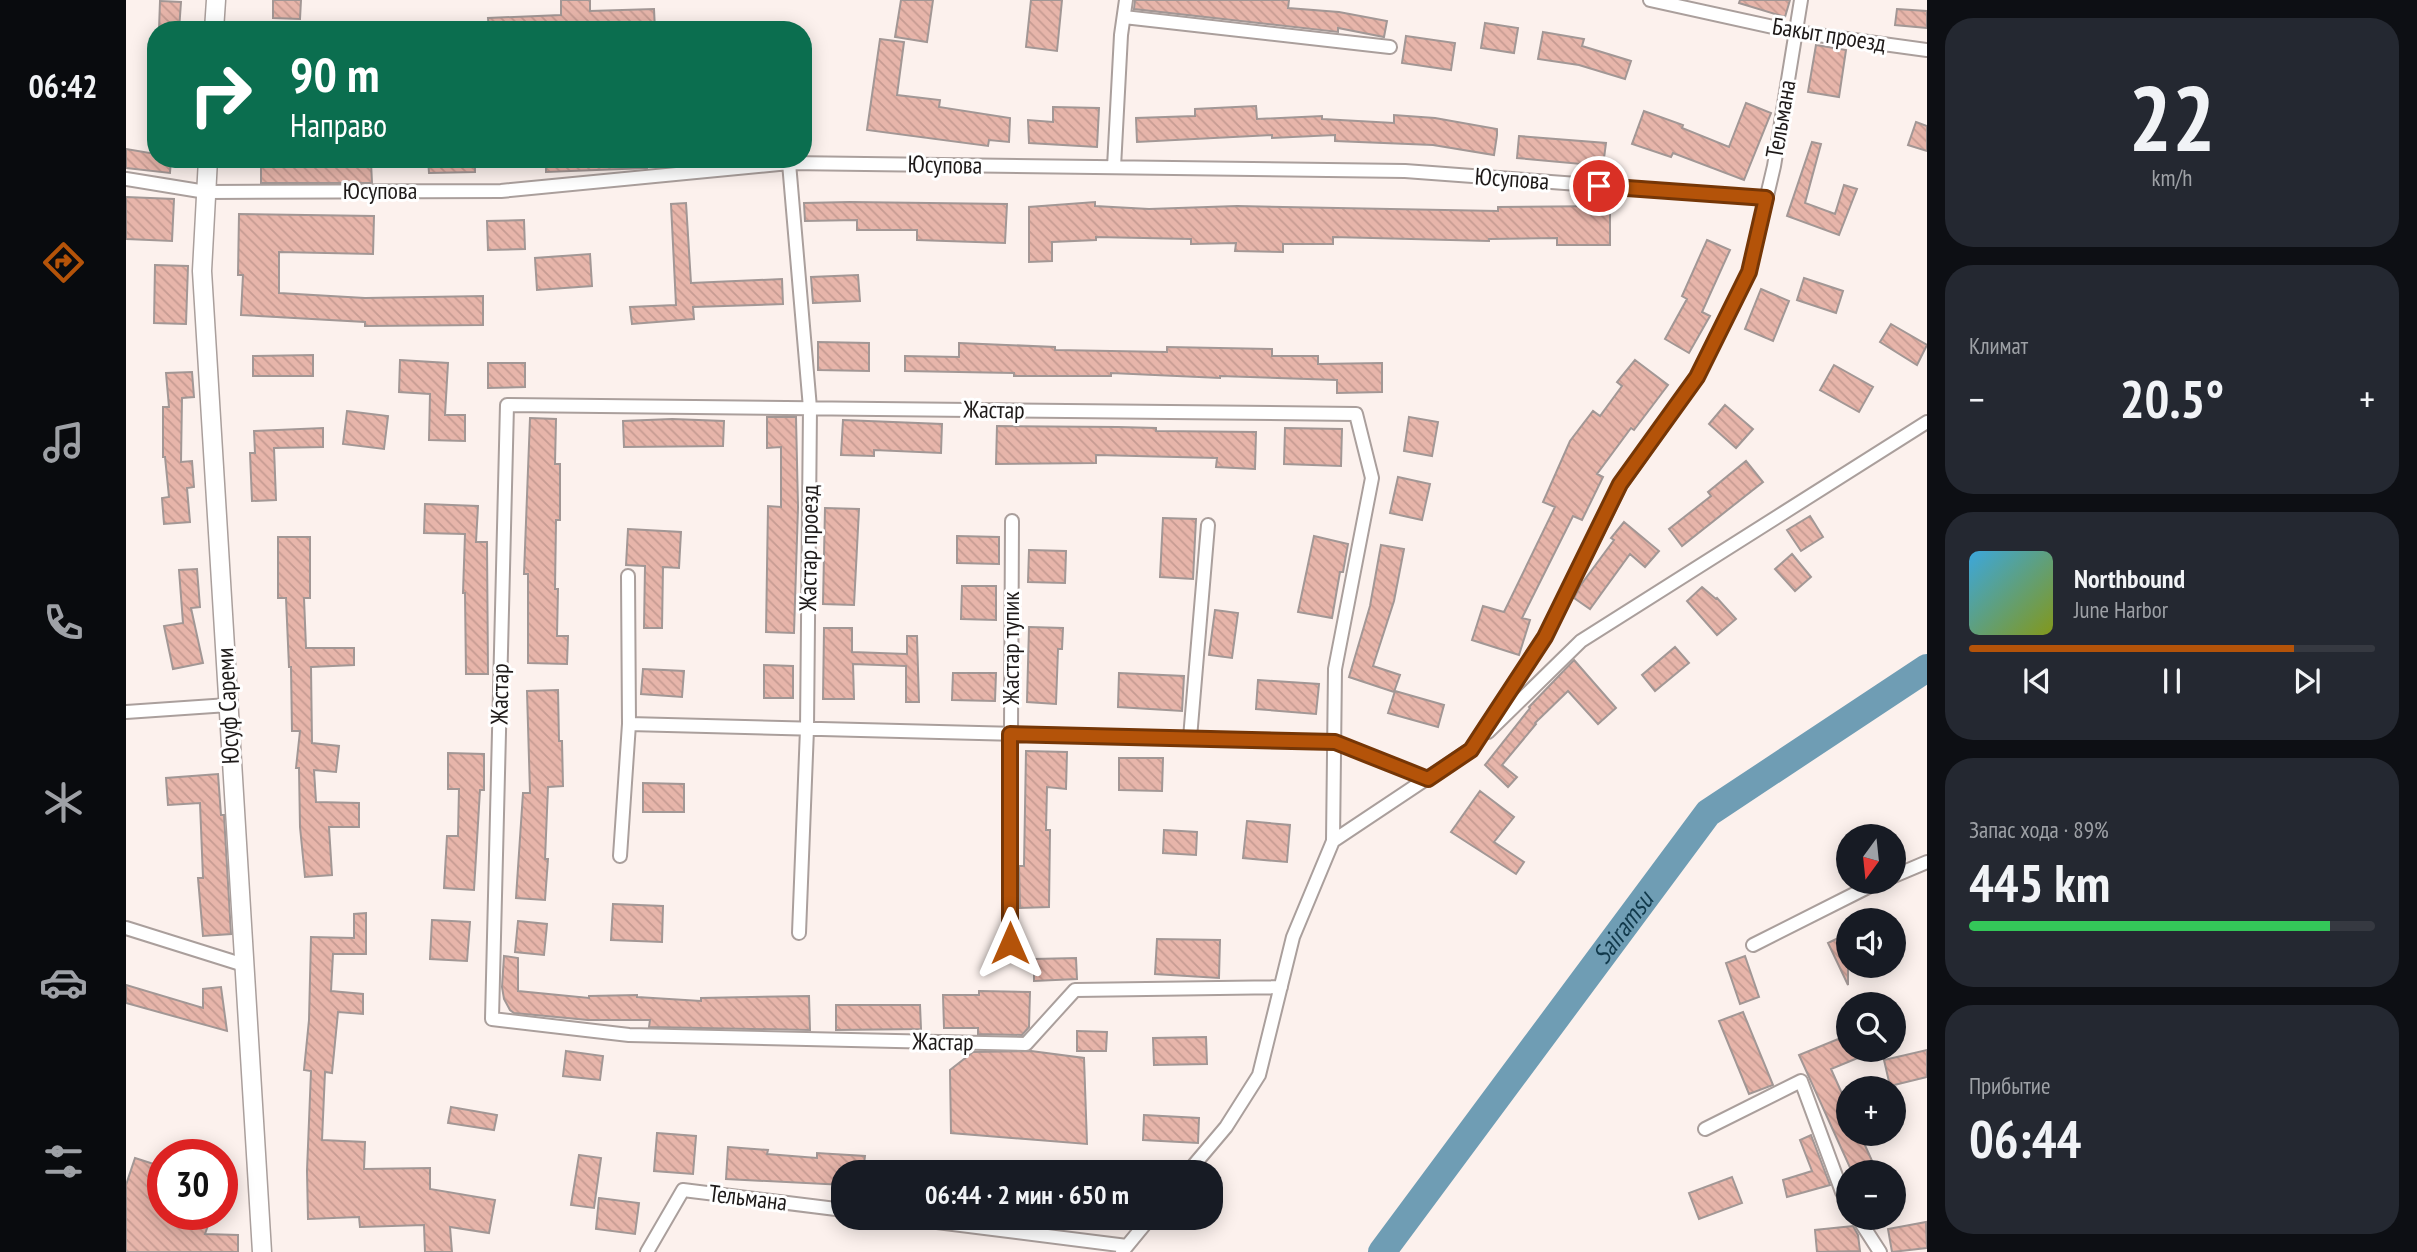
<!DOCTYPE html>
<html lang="ru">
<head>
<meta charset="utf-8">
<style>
  :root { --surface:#171b24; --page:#242831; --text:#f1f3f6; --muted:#9ea1a6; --line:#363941; --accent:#b45309 }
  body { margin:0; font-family:"PT Sans Narrow",sans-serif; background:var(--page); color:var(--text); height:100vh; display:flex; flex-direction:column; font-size:26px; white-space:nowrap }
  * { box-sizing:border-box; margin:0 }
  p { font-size:23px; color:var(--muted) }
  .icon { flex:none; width:38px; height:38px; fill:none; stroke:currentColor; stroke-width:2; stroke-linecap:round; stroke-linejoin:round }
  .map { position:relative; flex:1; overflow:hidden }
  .drawer { display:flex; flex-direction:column; gap:18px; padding:18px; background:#0d0f14; width:490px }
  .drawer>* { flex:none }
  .top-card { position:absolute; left:21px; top:21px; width:665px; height:147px; border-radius:28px; box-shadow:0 4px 18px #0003; background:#0b6e4f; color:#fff; overflow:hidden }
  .needle { width:46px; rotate:195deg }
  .buttons { position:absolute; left:1710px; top:824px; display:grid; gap:14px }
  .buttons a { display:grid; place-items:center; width:70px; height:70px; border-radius:50%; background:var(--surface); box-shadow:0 4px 18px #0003; font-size:35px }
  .speed { position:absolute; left:21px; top:1139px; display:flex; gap:14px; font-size:35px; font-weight:700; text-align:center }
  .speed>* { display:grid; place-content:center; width:91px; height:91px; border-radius:50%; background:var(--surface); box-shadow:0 4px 18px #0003; line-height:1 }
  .speed .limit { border:10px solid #d22; background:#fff; color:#111 }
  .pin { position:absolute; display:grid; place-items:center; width:60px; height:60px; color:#fff; margin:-30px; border:4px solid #fff; border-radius:50%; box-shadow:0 2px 7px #0007 }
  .me { position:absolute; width:77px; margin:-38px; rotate:0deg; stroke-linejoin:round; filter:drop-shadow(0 0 5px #0008) }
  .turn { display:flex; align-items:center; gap:24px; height:147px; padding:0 28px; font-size:32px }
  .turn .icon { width:91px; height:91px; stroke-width:2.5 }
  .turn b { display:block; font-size:49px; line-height:60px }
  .big { font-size:52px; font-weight:800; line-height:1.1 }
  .drawer .widget { flex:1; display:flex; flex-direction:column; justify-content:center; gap:10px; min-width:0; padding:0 24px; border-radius:28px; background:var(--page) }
  .drawer .dial { align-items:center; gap:0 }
  .dial b { font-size:91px; line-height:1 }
  .song { display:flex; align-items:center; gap:21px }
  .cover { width:84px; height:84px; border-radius:10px; background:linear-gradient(135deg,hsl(200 70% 55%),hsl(70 70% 35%)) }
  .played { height:7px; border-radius:4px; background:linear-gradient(90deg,var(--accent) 80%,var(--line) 80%) }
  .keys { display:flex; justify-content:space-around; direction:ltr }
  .heat { display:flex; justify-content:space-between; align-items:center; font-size:38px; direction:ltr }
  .charge { height:10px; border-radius:5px; background:linear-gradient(90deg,#34c759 89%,var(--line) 0) }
  .trip { position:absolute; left:705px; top:1160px; width:392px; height:70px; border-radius:28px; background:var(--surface); box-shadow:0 4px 18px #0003; font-weight:800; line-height:70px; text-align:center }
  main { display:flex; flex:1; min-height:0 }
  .tab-bar { display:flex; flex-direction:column; width:126px; justify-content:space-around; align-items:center; background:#090b0e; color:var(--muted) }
  .tab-bar .icon { width:49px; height:49px }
  .tab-bar .current { color:var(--accent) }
  .tab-bar b { font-size:32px; color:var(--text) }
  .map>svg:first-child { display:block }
</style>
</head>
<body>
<main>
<nav class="tab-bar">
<b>06:42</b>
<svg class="icon current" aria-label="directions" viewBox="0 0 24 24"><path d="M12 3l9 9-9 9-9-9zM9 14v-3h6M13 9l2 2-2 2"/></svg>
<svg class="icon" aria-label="music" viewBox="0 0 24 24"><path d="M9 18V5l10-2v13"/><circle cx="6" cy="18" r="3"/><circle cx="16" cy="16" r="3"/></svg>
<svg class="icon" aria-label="phone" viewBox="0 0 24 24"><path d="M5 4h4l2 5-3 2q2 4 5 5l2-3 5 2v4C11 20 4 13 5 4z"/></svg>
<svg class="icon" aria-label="climate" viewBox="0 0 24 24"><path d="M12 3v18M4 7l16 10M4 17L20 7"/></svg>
<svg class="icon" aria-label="car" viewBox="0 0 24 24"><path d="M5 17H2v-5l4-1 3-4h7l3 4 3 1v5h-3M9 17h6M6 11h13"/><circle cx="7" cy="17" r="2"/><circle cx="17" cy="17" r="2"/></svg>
<svg class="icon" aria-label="filters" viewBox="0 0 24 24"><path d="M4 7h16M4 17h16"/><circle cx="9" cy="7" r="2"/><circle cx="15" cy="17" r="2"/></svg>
</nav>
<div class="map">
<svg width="1801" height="1252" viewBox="0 0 1801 1252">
  <defs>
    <pattern id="building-back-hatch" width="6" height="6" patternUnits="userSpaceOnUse" patternTransform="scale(1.75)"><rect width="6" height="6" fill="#e7b5aa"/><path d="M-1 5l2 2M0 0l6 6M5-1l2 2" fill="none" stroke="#c69b92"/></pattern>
  </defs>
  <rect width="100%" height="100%" fill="#fcf1ed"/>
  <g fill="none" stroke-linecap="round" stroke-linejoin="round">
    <path stroke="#6f9db4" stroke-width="28" id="s1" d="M1256,1252l326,-439 219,-145"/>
  </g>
  <path fill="url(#building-back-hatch)" stroke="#a29795" stroke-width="2" d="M147,0h28l-1,19 -27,-1z
    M435,0h29v11l64,-2 1,21h-166l-1,-12 73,-3z
    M775,0h32l-6,42 -32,-5z
    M905,0h31l-5,51 -31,-4z
    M1009,0h154l-1,8 51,4 48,9 -3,16 -46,-9v4l-204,-23z
    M1614,0h50l-5,17 -46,-14z
    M34,1l21,1 -2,28h-20z
    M1771,9l30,2v17l-32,-3z
    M1359,23l33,5 -4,25 -33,-5z
    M1417,32l41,7 -2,7 49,15 -6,18 -46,-14 -41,-6z
    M1280,36l49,7 -4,27 -49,-7z
    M754,39l24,3 -7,53 43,5 -1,7 71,11 -1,24 -20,-2 -1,6 -121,-16z
    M1690,45l30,5 -7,47 -31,-5z
    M1620,103l25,10 -27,67 -71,-27 -2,4 -39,-13 12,-33 39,14 -1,3 47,19z
    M1130,106l1,13 65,-3v3l72,4v-8l41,3 62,11v6l-3,20 -61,-10 -98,-4v-6l-63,3v-3l-135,7 -1,-24 59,-2v-7z
    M927,107l46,1 -2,39 -68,-4 -1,-23 25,2z
    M1790,122l11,4v25l-19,-6z
    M1393,136l87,7 -3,23 -86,-8z
    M1686,142l9,2 -16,59 30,11 9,-29 13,4 -18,46 -52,-19z
    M0,149l30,5v5h15l-1,14 -44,-5z
    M302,159h47v13l-46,1z
    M420,159h101v9l-101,4z
    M135,161l110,1 1,21h-111z
    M0,197l48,2 -2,42 -46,-2z
    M724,202l157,2 -2,39 -88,-3v-10h-60v-10l-52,1 -1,-18z
    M969,202v4l54,3 88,-3 261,5v-4l112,-1v39h-53v-7l-68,1v2l-156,-4v7h-50v8l-48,-1 1,-8 -45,1v-5l-95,-2v3l-44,2v19l-23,1v-55z
    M560,203l5,80 91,-4 1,25 -90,3 1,12 -62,5 -2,-17 46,-2 -5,-101z
    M113,214l135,2 -1,38 -94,-2v41l86,5 118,-2v29l-118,1v-4l-124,-7 2,-40h-5z
    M398,220l1,29 -37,1 -1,-29z
    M1581,240l23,10 -28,62 8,4 -21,37 -24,-14 22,-40 -5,-3z
    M464,254l2,32 -55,4 -2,-32z
    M29,265l33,1 -2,58 -32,-1z
    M732,275l2,26 -47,2 -2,-26z
    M1678,278l39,13 -7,22 -39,-13z
    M1635,289l28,12 -16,40 -28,-12z
    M1765,324l36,21 -10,20 -37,-23z
    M692,342l51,1v28l-51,-1z
    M833,343l96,4v3l112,2v-5l105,2v7h46v8l64,-1v29l-45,1v-13l-117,-4v2l-109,-5v3h-97v-3l-109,-2v-15l54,1z
    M187,355v21h-60v-20z
    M274,360l48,3 -3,52h20v26l-36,-1 1,-46 -31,-2z
    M1509,360l33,25 -34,45 -3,-2 -34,46 6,3 -21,43 -9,-4 -51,102 8,2 -11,35 -47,-15 11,-34 21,6 51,-105 -12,-5 27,-61 23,-30 7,5 22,-30 -5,-4z
    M362,363h37v24l-37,1z
    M1708,365l39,22 -14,25 -39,-22z
    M66,372l2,25 -12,1 -1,64 11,-1 2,26 -7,1 3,34 -26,2 -2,-26 7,-1 -4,-40h-2v-50h6l-3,-34z
    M1599,405l28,24 -17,19 -27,-24z
    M221,411l41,5 -4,33 -41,-5z
    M641,417h29l2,90 -4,126 -28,-1 2,-126 13,1v-60l-14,1z
    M1283,417l29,5 -6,34 -28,-5z
    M404,418l26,1 -1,45h5v56h-4l-1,69h3l-1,47h11l-1,28 -39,-1v-89h-4z
    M546,419l52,2 -1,25 -99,1 -1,-26z
    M717,420l99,4 -1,29 -67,-3v6l-33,-1z
    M871,426l121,1 38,1v3l100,1 -1,37 -39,-2 1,-9 -121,-3v8l-100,1z
    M197,428v19l-49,1 2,52 -24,1 -2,-48h5l-1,-22z
    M1159,428l57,1 -1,37 -57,-2z
    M1620,461l17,21 -81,64 -13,-17 42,-33 -3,-4z
    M1272,477l32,7 -8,36 -32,-7z
    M299,504l53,2 -2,36h11l1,132h-22l-1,-81h-2l2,-59 -41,-1z
    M699,508l34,1 -5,96 -31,-1z
    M1684,516l13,21 -22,14 -14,-21z
    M1037,518l33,1 -3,60 -33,-2z
    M1498,522l35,29 -14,16 -15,-13 -40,55 -16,-11 6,-12 34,-46 -3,-2z
    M502,529l53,3 -2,36 -16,-1 -1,61h-18l1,-62 -19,-1z
    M831,536l42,1v27l-42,-1z
    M1188,536l34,8 -5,28h-3l-8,46 -34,-6z
    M152,537h32v61h-6l2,50h48v17l-43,2 1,76 27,3 -3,26 -22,-2 2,32 43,1v24h-30l3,48 -27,2 -5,-50 -1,-59h-3l4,-37h-8l-1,-64h-2l-3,-69h-8z
    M1255,545l23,4 -10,52 -21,65 27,9 -6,17 -45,-15 21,-71z
    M903,550l37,1 -1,32 -37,-1z
    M1666,554l19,23 -16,14 -20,-22z
    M71,569l3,38 -9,1 12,55 -30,6 -9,-43 19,-3 -4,-53z
    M836,586h34v34l-35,-1z
    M1576,587l14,12 1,-1 19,21 -19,16 -30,-34z
    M1089,610l23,3 -6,45 -23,-3z
    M903,627l34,1 -1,21h-4l-2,55 -29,-2z
    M698,628h28v24l55,2v-18h10l2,66h-13v-36l-53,-2 1,35h-31z
    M1549,647l14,16 -34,28 -13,-16z
    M1448,660l42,48 -18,16 -30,-33 -33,32 1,1 -34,41 15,12 -9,10 -23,-22 45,-57 -1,-1z
    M638,665l29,1v32h-29z
    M517,669l41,2 -2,26 -41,-3z
    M827,673h43l-1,28 -43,-1z
    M993,673l65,3 -2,35 -64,-4z
    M1132,680l61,4 -3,30 -60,-5z
    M432,690l1,51h3l1,45 -15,1 -3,72h3l-3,41 -29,-2 7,-105h7l-3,-102z
    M1269,691l49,14 -6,22 -50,-14z
    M900,751l41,1 -1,37 -19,-2 -1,43h4l-1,77 -29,1 -1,-42h5z
    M322,753l36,1v36h-4l-6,100 -30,-2 3,-52h11l1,-47h-11z
    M993,758h44l-1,33 -43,-1z
    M92,774l3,41h3l7,119 -28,2 -5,-58h5l-3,-75 -32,2 -2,-27z
    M517,783l41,1v28h-41z
    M1354,791l34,26 -20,25 30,20 -8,12 -65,-42z
    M1121,821l43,4 -3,37 -44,-4z
    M1038,830l33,2 -1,23 -33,-2z
    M487,904l50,2 -1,36 -51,-2z
    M240,913v41h-33l-2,37 32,3v20l-25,-2 -6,61 -7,-1 -3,68 43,2 -1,27 66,-1v21l65,11 -6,33 -39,-6 2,25h-27l-1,-27 -64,2 -1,-10 -51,2 -1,-48 4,-100 -7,-1 5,-50 2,-83 43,1v-24z
    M306,920l38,2 -3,39 -37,-2z
    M392,921l29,3 -3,31 -29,-3z
    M1722,933v52l-20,-42z
    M1031,939l63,1 -1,38 -64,-4z
    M378,956l14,2v33l71,7v-2l48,-1v2l64,4v-3l108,-2 1,34 -161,-3 1,-7h-62l-74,-7 -4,-3 -6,-11 -2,-12z
    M1619,956l14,41 -19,7 -14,-41z
    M950,958l1,21 -43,2v-22z
    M0,985l77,23v-19l18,-2 6,44 -101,-28z
    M853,991l51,1 -1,35 -7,8 -44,-1v-6h-34l-1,-33h36z
    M710,1005h84l1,24 -85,1z
    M1617,1012l30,73 -24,9 -30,-73z
    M951,1031l30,1 -1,19h-29z
    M1722,1035v15h29l-46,19 17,38v27h12l13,29 -21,9 -53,-117z
    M1080,1037l1,27 -53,1 -1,-27z
    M1801,1050v27l-37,9 -6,-26z
    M440,1051l37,5 -3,24 -37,-4z
    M905,1051l53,7 3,86 -136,-11 -1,-63 23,-18z
    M325,1107l46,8 -3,15 -46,-7z
    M1018,1115l55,3 -1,25 -55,-3z
    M531,1133l39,3 -3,38 -39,-3z
    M1685,1135l19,50 -43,12 -4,-17 29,-9 -12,-31z
    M602,1147l40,3 -1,4 50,4v-5l48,3 -2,16h-19v13l-118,-6z
    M453,1155l22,3 -7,50 -23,-3z
    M9,1158l28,9v47h49l-7,20 33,1v17h-112v-67z
    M1606,1177l10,26 -43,16 -10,-26z
    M473,1198l40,5 -4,31 -39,-5z
    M1800,1222l1,26 -35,4 -4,-23z
    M1727,1226l5,9 2,16 -43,1 -2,-22z"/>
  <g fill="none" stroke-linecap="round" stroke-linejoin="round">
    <defs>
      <path id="street" d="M1524,0l146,32 131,18
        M998,17l266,30
        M663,163l21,245 -3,321 -8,204
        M988,167l7,-132 5,-35
        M0,179l80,13 295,-1 288,-28 616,8 361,27
        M0,712l102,-7
        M503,724l706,18 93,37
        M1362,732l93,-91 346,-219
        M1064,738l18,-213
        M1207,841l138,-92 74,-112 76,-153 76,-107 52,-105 25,-106 27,-166
        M494,856l9,-132 -1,-148
        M1768,876l33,-14
        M0,928l118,37
        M884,943l2,-422
        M1627,945l125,-63
        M1579,1129l96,-48 41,111 6,10
        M1062,1172l38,-45 33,-52 34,-138 40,-96 2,-172 37,-191 -16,-64 -849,-9 -15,614 137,16 397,9 49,-54 206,-3
        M779,1218l222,28
        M1732,1218l22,34
        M521,1252l36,-62 161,20
        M996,1252l28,-34"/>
      <path id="secondary" d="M88,30l2,-30
        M82,159l-6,112 60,981"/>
    </defs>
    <use href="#street" stroke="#aa9f9c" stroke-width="16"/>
    <use href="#secondary" stroke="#aa9f9c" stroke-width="21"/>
    <use href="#street" stroke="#fff" stroke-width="12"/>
    <use href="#secondary" stroke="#fff" stroke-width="18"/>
  </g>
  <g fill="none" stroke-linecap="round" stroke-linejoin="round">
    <defs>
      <path id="route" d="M884,943v-209l325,8 93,37 43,-29 15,-23 59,-90 75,-153 77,-107 52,-105 17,-74 -167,-12"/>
    </defs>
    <use href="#route" stroke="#753606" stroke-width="18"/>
    <use href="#route" stroke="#b45309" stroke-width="12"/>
  </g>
  <g text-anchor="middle" stroke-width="6" stroke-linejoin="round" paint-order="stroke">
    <g font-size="24" fill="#1e1a19" stroke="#fff">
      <text transform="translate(1703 35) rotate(9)" y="8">Бакыт проезд</text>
      <text transform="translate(1655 119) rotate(-80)" y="8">Тельмана</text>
      <text transform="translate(819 165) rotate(1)" y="8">Юсупова</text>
      <text transform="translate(1386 179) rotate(4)" y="8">Юсупова</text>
      <text x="254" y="199">Юсупова</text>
      <text transform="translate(868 410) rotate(1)" y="8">Жастар</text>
      <text transform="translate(683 548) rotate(-89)" y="8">Жастар проезд</text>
      <text transform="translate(885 648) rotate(-90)" y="8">Жастар тупик</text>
      <text transform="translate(374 694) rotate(-89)" y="8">Жастар</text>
      <text transform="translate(102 706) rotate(-93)" y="8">Юсуф Сареми</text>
      <text transform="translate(817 1042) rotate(1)" y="8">Жастар</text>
      <text transform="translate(622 1198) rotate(7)" y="8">Тельмана</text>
    </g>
    <g font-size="26" font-style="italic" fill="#11394b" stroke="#fff">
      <text dy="9" stroke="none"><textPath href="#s1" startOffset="404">Sairamsu</textPath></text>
    </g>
  </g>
</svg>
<div class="buttons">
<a><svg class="needle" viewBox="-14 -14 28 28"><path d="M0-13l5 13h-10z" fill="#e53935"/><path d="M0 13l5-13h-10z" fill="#9ea1a6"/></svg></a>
<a><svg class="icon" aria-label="sound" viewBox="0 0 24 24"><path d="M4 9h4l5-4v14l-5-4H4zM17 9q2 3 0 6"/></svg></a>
<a><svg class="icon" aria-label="search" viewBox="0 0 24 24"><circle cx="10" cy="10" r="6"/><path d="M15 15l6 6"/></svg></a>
<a>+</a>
<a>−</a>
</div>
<div class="speed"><div class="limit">30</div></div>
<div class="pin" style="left:1473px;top:186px;background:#d93025"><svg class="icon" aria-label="arrive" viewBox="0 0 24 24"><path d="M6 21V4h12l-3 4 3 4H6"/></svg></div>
<svg class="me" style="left:884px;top:943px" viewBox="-20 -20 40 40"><path d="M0-17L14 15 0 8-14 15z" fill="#b45309" stroke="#fff" stroke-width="4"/></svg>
<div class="trip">06:44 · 2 мин · 650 m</div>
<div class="top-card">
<div class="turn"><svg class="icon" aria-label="right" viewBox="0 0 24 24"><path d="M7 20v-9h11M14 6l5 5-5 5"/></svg><div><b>90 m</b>Направо</div></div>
</div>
</div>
<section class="drawer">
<div class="widget dial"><b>22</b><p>km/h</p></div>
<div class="widget"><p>Климат</p>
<div class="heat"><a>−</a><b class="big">20.5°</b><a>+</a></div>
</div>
<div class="widget">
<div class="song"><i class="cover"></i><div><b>Northbound</b><p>June Harbor</p></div></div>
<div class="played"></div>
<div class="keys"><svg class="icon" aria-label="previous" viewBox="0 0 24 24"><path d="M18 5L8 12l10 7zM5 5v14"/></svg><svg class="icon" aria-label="pause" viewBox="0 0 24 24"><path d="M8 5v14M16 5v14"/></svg><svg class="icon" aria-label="next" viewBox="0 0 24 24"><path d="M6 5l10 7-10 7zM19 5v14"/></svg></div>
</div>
<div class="widget"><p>Запас хода · 89%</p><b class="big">445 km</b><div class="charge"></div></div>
<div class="widget"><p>Прибытие</p><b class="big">06:44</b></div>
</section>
</main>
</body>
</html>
